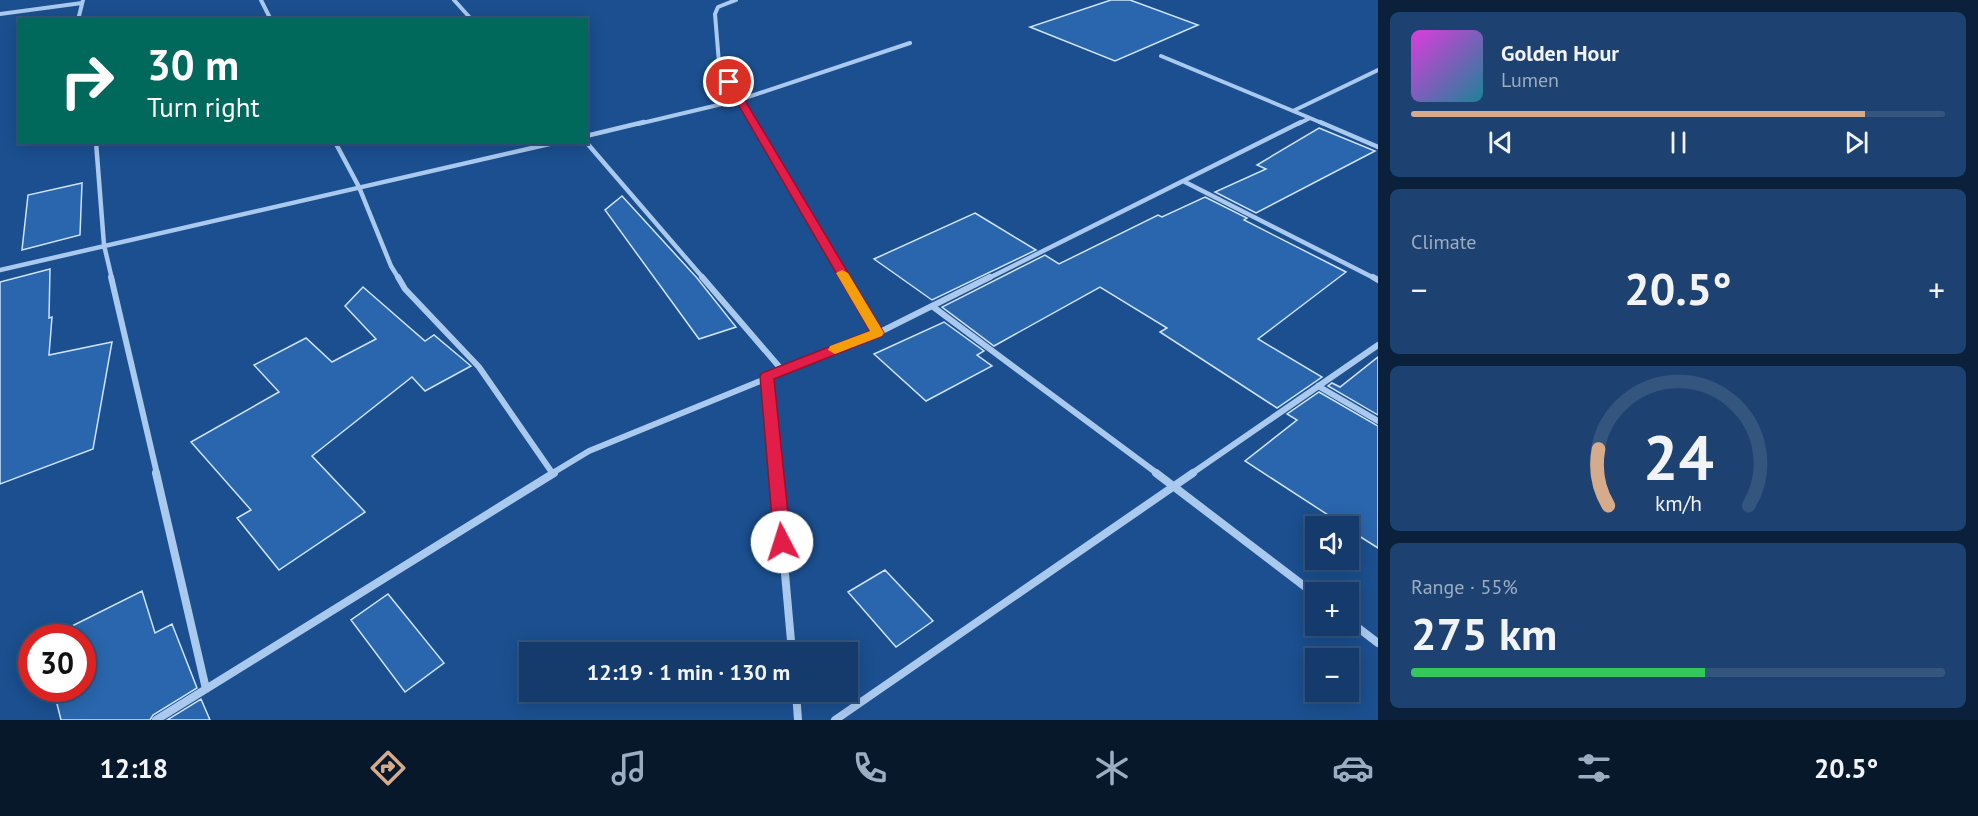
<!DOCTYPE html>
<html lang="en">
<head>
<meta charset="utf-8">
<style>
  :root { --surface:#143b6b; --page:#1d4271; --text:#f1f3f6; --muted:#9dadc1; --line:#33557e; --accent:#d6ab8b }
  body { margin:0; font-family:"PT Sans",sans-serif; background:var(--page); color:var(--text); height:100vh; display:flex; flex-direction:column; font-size:22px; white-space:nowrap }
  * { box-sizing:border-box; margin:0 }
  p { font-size:20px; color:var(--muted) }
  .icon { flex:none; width:33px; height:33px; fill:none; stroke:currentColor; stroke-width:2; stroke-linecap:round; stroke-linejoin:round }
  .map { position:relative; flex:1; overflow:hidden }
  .panel { display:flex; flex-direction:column; gap:12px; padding:12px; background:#0b203b; width:600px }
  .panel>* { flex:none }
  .banner { position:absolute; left:18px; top:18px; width:570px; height:126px; border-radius:0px; box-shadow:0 3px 15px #0003,0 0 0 2px var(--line); background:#00695c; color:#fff; overflow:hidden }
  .controls { position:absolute; left:1305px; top:516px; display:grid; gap:12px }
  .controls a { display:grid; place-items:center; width:54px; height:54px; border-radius:0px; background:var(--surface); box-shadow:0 3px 15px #0003,0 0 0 2px var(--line); font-size:30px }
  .speed { position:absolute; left:18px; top:624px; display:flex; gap:12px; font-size:30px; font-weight:700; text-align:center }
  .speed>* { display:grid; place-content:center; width:78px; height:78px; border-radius:50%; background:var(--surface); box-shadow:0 3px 15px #0003,0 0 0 2px var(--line); line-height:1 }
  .speed .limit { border:9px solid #d22; background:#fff; color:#111 }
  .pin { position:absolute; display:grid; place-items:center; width:51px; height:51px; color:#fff; margin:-26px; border:3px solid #fff; border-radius:50%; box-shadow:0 2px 6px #0007 }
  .me { position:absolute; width:66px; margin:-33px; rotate:355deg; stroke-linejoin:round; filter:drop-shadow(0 0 4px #0008) }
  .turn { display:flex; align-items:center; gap:21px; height:126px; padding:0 30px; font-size:27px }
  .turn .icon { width:78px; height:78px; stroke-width:2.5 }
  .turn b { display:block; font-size:42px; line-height:51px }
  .big { font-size:45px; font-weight:700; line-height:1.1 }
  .panel .widget { flex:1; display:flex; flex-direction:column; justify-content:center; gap:9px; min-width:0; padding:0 21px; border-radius:9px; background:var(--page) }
  .panel .dial { align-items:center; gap:0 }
  .dial svg { height:156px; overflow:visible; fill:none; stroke:var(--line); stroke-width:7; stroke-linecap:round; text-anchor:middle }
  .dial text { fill:var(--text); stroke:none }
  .song { display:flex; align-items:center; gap:18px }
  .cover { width:72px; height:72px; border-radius:9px; background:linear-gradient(135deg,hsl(300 70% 55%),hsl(190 70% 35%)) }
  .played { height:6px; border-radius:3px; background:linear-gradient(90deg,var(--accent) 85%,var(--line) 85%) }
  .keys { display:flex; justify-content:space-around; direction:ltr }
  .heat { display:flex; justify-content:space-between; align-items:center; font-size:33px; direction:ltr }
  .charge { height:9px; border-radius:4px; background:linear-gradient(90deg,#34c759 55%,var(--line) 0) }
  .trip { position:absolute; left:519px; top:642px; width:339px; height:60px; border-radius:0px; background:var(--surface); box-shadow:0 3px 15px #0003,0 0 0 2px var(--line); font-weight:700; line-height:60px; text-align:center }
  .tabs { display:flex; height:96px; justify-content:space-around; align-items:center; background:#08182b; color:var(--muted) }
  .tabs .icon { width:42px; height:42px }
  .tabs .selected { color:var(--accent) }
  .tabs b { font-size:27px; color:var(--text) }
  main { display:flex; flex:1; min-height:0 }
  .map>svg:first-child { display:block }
</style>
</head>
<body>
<main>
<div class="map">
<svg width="1378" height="720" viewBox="0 0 1378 720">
  <rect width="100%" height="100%" fill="#1b4f8f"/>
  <path fill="#2a66ad" stroke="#cfe3fa" stroke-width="1.5" d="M1111,0h19l68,25 -83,36 -85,-34z
    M1319,128l56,23 -119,62 -41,-21 51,-23 -9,-4z
    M82,183l-2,52 -58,15 6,-55z
    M622,196l75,82 39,49 -37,12 -94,-129z
    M1205,197l42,21 -3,2 102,52 -88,67 64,38 -45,31 -117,-76 7,-4 -67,-41 -106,59 -52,-39 103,-52 14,9 99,-49 4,2z
    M975,213l61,37 -104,50 -58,-41z
    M50,269l-1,49 3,-1 -3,38 63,-13 -19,107 -93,35v-202z
    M363,287l62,54 9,-6 37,31 -46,25 -13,-14 -100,79 53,56 -86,58 -42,-52 14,-8 -60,-68 88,-50 -25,-27 52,-27 26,24 44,-23 -31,-33z
    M944,322l40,29 -7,4 15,11 -66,35 -52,-47z
    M1378,357v58l-50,-29 4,-3 8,4z
    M1319,392l59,34v122l-30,-19v-3h-3l-100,-65 52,-41 -10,-6z
    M885,570l48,51 -37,26 -48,-55z
    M142,591l13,42 17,-9 25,64 -44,27 -3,5h-89l-8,-32h29v-50h-34z
    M388,594l56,69 -39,29 -54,-72z
    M201,699l9,21h-43z"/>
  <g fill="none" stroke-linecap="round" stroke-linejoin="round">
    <path stroke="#a9c9ee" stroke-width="4" d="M261,0l10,20
      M454,0l18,20
      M736,0l-18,7 -3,7 4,49 34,61
      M0,14l82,-11
      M78,20l5,-20
      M1161,56l149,62
      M1293,111l85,-41
      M638,124l101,-24 171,-57
      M1298,124l12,-6 14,6"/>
    <path stroke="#a9c9ee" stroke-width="4.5" d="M752,122l94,157
      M1320,122l58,25
      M586,136l58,-14
      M96,142l8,103 8,34
      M335,142l24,45 32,79 8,13
      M586,142l118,137
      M1185,182l191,97
      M0,270l558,-128
      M987,279l314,-157"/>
    <path stroke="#a9c9ee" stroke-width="6" d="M111,277l46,197
      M398,277l7,12 74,78 74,107
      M702,277l80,93
      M845,277l33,56
      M1373,277l5,3
      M932,306l226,168
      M767,377l9,97
      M1318,386l60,35
      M551,474l38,-23 289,-118 112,-56
      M1191,474l187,-129"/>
    <path stroke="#a9c9ee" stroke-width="8" d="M156,473l50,216
      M776,473l16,179
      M1156,473l160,122
      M1348,620l30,23
      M796,692l2,28
      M156,720l398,-247
      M835,720l358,-247"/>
  </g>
  <path fill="#e11d48" stroke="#92132f" stroke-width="1.5" d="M729,79l5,3 150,251 -2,3 -108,43 17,163 -3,4 -6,3 -5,-3 -3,-4 -14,-166 2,-3 108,-42 -145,-249z"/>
  <path fill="#f59e0b" d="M842,270l6,3 36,60 -2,3 -47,18 -7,-4 2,-4 40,-15 -34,-58z"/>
</svg>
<div class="controls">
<a><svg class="icon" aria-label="sound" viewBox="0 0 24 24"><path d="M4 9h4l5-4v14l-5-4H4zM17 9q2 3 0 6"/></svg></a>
<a>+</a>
<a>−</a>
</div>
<div class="speed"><div class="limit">30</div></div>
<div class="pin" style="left:729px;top:82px;background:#d93025"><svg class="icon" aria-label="arrive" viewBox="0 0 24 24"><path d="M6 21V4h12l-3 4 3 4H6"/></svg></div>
<svg class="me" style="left:782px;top:542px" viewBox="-20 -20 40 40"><circle r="19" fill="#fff"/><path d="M0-13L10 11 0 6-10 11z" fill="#e11d48"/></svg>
<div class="trip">12:19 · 1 min · 130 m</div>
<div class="banner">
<div class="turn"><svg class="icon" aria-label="right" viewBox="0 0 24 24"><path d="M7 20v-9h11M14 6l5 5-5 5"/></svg><div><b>30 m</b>Turn right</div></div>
</div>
</div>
<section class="panel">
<div class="widget">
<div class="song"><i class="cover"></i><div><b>Golden Hour</b><p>Lumen</p></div></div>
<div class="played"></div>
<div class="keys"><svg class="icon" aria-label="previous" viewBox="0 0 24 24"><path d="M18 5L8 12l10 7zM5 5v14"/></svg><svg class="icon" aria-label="pause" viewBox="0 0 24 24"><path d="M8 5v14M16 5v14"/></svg><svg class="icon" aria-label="next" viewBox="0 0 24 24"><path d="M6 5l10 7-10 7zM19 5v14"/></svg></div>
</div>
<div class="widget"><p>Climate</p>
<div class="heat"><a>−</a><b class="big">20.5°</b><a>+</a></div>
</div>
<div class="widget dial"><svg viewBox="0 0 100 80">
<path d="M14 69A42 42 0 1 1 86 69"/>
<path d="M14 69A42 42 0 0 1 9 40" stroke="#d6ab8b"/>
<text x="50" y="56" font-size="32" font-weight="700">24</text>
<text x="50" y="72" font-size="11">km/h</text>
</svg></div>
<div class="widget"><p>Range · 55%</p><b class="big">275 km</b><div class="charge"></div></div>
</section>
</main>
<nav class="tabs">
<b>12:18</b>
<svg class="icon selected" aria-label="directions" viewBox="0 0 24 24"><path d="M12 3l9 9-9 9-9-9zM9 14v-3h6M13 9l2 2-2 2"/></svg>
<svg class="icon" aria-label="music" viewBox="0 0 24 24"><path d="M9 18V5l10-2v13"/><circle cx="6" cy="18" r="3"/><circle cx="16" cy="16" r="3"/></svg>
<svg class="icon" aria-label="phone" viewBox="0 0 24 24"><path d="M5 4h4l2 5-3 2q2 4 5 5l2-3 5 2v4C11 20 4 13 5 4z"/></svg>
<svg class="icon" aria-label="climate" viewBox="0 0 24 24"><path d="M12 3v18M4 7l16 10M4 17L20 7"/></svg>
<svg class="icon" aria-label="car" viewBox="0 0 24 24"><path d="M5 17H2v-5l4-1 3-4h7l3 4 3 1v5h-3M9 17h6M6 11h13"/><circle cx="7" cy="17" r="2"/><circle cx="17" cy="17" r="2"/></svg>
<svg class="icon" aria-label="filters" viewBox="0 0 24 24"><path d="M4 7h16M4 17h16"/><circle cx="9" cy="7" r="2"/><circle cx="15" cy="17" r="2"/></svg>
<b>20.5°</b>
</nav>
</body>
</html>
